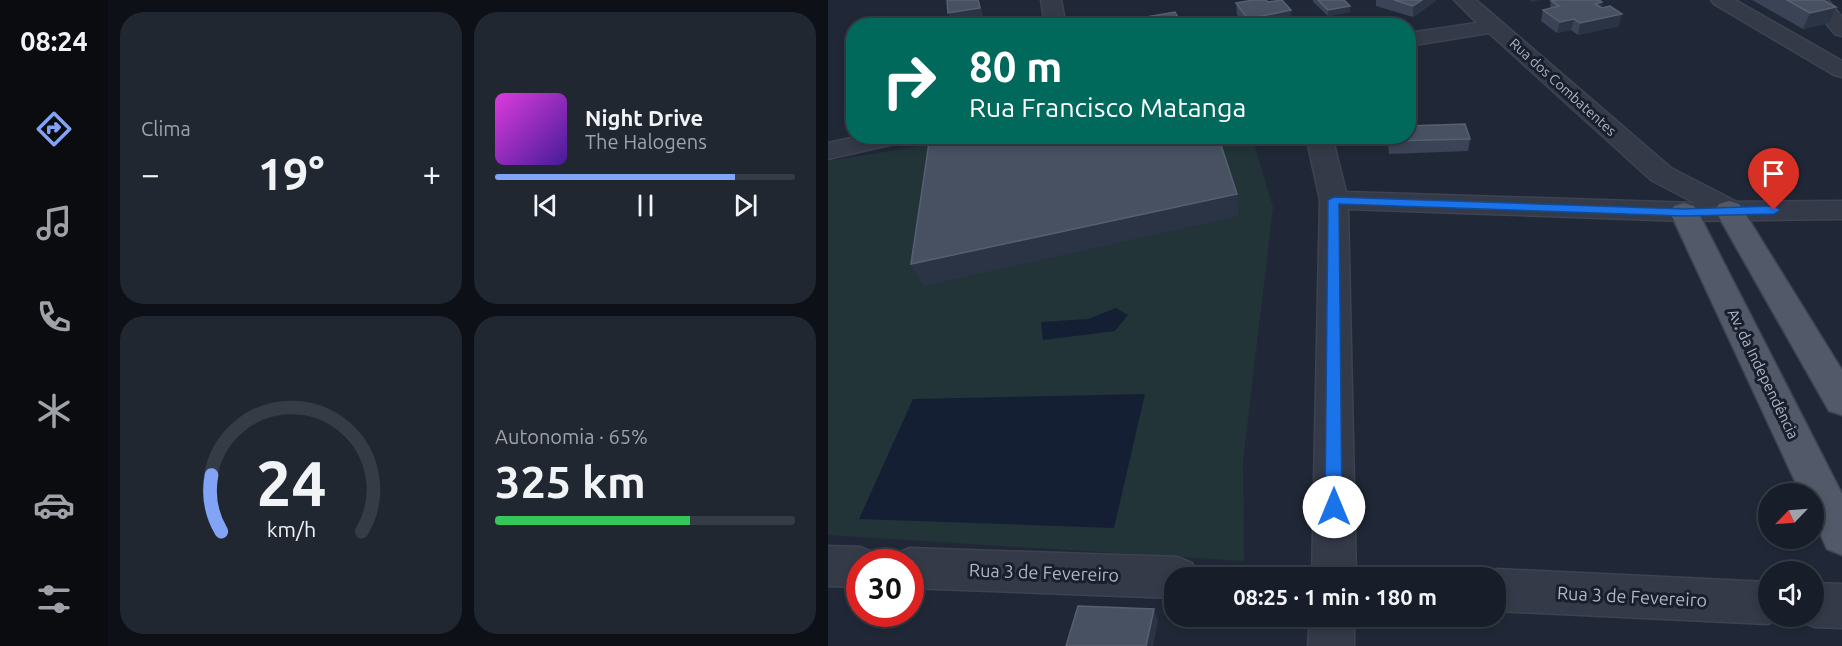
<!DOCTYPE html>
<html lang="pt">
<head>
<meta charset="utf-8">
<style>
  :root { --surface:#181e29; --page:#212731; --text:#f1f3f6; --muted:#9fa2a8; --line:#363c46; --accent:#82a4f6 }
  body { margin:0; font-family:Ubuntu,sans-serif; background:var(--page); color:var(--text); height:100vh; display:flex; flex-direction:column; font-size:22px; white-space:nowrap }
  * { box-sizing:border-box; margin:0 }
  p { font-size:20px; color:var(--muted) }
  .icon { flex:none; width:33px; height:33px; fill:none; stroke:currentColor; stroke-width:2; stroke-linecap:round; stroke-linejoin:round }
  .map { position:relative; flex:1; overflow:hidden }
  .panel { display:flex; flex-direction:column; gap:12px; padding:12px; background:#0d1017; width:720px }
  .panel>* { flex:none }
  .banner { position:absolute; left:18px; top:18px; width:570px; height:126px; border-radius:24px; box-shadow:0 3px 9px #0003,0 0 0 2px var(--line); background:#00695c; color:#fff; overflow:hidden }
  .needle { width:39px; rotate:245deg }
  .tools { position:absolute; left:930px; top:483px; display:grid; gap:12px }
  .tools a { display:grid; place-items:center; width:66px; height:66px; border-radius:50%; background:var(--surface); box-shadow:0 3px 9px #0003,0 0 0 2px var(--line); font-size:30px }
  .speed { position:absolute; left:18px; top:549px; display:flex; gap:12px; font-size:30px; font-weight:700; text-align:center }
  .speed>* { display:grid; place-content:center; width:78px; height:78px; border-radius:50%; background:var(--surface); box-shadow:0 3px 9px #0003,0 0 0 2px var(--line); line-height:1 }
  .speed .limit { border:9px solid #d22; background:#fff; color:#111 }
  .pin { position:absolute; display:grid; place-items:center; width:51px; height:51px; color:#fff; margin:-62px -26px; border-radius:50% 50% 50% 0; rotate:-45deg; box-shadow:0 0 6px #0007 }
  .pin .icon { rotate:45deg }
  .me { position:absolute; width:66px; margin:-33px; rotate:0deg; stroke-linejoin:round; filter:drop-shadow(0 0 4px #0008) }
  .turn { display:flex; align-items:center; gap:21px; height:126px; padding:0 24px; font-size:27px }
  .turn .icon { width:78px; height:78px; stroke-width:2.5 }
  .turn b { display:block; font-size:42px; line-height:51px }
  .big { font-size:45px; font-weight:600; line-height:1.1 }
  .panel .tile { flex:1; display:flex; flex-direction:column; justify-content:center; gap:9px; min-width:0; padding:0 21px; border-radius:24px; background:var(--page) }
  .panel .dial { align-items:center; gap:0 }
  .dial svg { height:156px; overflow:visible; fill:none; stroke:var(--line); stroke-width:7; stroke-linecap:round; text-anchor:middle }
  .dial text { fill:var(--text); stroke:none }
  .song { display:flex; align-items:center; gap:18px }
  .cover { width:72px; height:72px; border-radius:9px; background:linear-gradient(135deg,hsl(300 70% 55%),hsl(260 70% 35%)) }
  .played { height:6px; border-radius:3px; background:linear-gradient(90deg,var(--accent) 80%,var(--line) 80%) }
  .keys { display:flex; justify-content:space-around; direction:ltr }
  .heat { display:flex; justify-content:space-between; align-items:center; font-size:33px; direction:ltr }
  .charge { height:9px; border-radius:4px; background:linear-gradient(90deg,#34c759 65%,var(--line) 0) }
  .panel .tiles { flex:1; display:grid; gap:12px; grid-template-columns:repeat(2,1fr) }
  .trip { position:absolute; left:336px; top:567px; width:342px; height:60px; border-radius:24px; background:var(--surface); box-shadow:0 3px 9px #0003,0 0 0 2px var(--line); font-weight:600; line-height:60px; text-align:center }
  main { display:flex; flex:1; min-height:0 }
  .dock { display:flex; flex-direction:column; width:108px; justify-content:space-around; align-items:center; background:#0a0c10; color:var(--muted) }
  .dock .icon { width:42px; height:42px }
  .dock .current { color:var(--accent) }
  .dock b { font-size:27px; color:var(--text) }
  .map>svg:first-child { display:block }
</style>
</head>
<body>
<main>
<nav class="dock">
<b>08:24</b>
<svg class="icon current" aria-label="directions" viewBox="0 0 24 24"><path d="M12 3l9 9-9 9-9-9zM9 14v-3h6M13 9l2 2-2 2"/></svg>
<svg class="icon" aria-label="music" viewBox="0 0 24 24"><path d="M9 18V5l10-2v13"/><circle cx="6" cy="18" r="3"/><circle cx="16" cy="16" r="3"/></svg>
<svg class="icon" aria-label="phone" viewBox="0 0 24 24"><path d="M5 4h4l2 5-3 2q2 4 5 5l2-3 5 2v4C11 20 4 13 5 4z"/></svg>
<svg class="icon" aria-label="climate" viewBox="0 0 24 24"><path d="M12 3v18M4 7l16 10M4 17L20 7"/></svg>
<svg class="icon" aria-label="car" viewBox="0 0 24 24"><path d="M5 17H2v-5l4-1 3-4h7l3 4 3 1v5h-3M9 17h6M6 11h13"/><circle cx="7" cy="17" r="2"/><circle cx="17" cy="17" r="2"/></svg>
<svg class="icon" aria-label="filters" viewBox="0 0 24 24"><path d="M4 7h16M4 17h16"/><circle cx="9" cy="7" r="2"/><circle cx="15" cy="17" r="2"/></svg>
</nav>
<section class="panel">
<div class="tiles">
<div class="tile"><p>Clima</p>
<div class="heat"><a>−</a><b class="big">19°</b><a>+</a></div>
</div>
<div class="tile">
<div class="song"><i class="cover"></i><div><b>Night Drive</b><p>The Halogens</p></div></div>
<div class="played"></div>
<div class="keys"><svg class="icon" aria-label="previous" viewBox="0 0 24 24"><path d="M18 5L8 12l10 7zM5 5v14"/></svg><svg class="icon" aria-label="pause" viewBox="0 0 24 24"><path d="M8 5v14M16 5v14"/></svg><svg class="icon" aria-label="next" viewBox="0 0 24 24"><path d="M6 5l10 7-10 7zM19 5v14"/></svg></div>
</div>
<div class="tile dial"><svg viewBox="0 0 100 80">
<path d="M14 69A42 42 0 1 1 86 69"/>
<path d="M14 69A42 42 0 0 1 9 40" stroke="#82a4f6"/>
<text x="50" y="56" font-size="32" font-weight="700">24</text>
<text x="50" y="72" font-size="11">km/h</text>
</svg></div>
<div class="tile"><p>Autonomia · 65%</p><b class="big">325 km</b><div class="charge"></div></div>
</div>
</section>
<div class="map">
<svg width="1014" height="646" viewBox="0 0 1014 646">
  <rect width="100%" height="100%" fill="#202837"/>
  <path fill="#223438" d="M149,137h275l21,70 -30,253 1,101 -416,-26v-374z"/>
  <path fill="#141f34" d="M288,308l12,7 -13,16 -72,9 -2,-18 47,-3z
    M317,394l-31,134 -255,-9 54,-120z"/>
  <g fill="none" stroke-linecap="round" stroke-linejoin="round">
    <defs>
      <path id="minor" d="M213,0h20l5,26h-21z
        M626,0h22l195,168 66,34 105,-1v18l-158,2 -336,-12 8,369h-44l8,-378 -14,-64h26l14,56 349,11 -44,-23 -162,-147 -81,13v-13l69,-10z
        M883,0h24l107,61v16l-8,-2 -120,-71z
        M979,0h21l14,17v19l-7,-2z
        M32,136h50l-3,5 -79,18v-16z
        M0,546l32,1 15,6 4,9h-19v25l-32,-1z
        M82,548l267,9 15,6 6,15h-24v20l-264,-10v-26h-19l4,-8z
        M668,569l272,13v34h16l-16,8 -272,-13v-33h-17z
        M986,583l28,1v44l-28,-1 -16,-7 -1,-4h17z
        M482,616h44v30h-46z"/>
      <path id="major" d="M901,201l10,3 4,6 99,160v45l-13,-4 -114,-201 4,-6z
        M856,203l10,3 4,6 144,282v61l-15,-6 -13,-29v-26h-13l-131,-282 4,-6z"/>
    </defs>
    <use href="#minor" stroke="#3d4351" stroke-width="3"/>
    <use href="#major" stroke="#3d4351" stroke-width="3"/>
    <use href="#minor" fill="#343a48" fill-rule="evenodd"/>
    <use href="#major" fill="#525968" fill-rule="evenodd"/>
  </g>
  <path fill="#3b4456" d="M485,0h31l6,12 -22,4 -15,-14z
    M548,0h60v1l-23,16 -37,-11z
    M924,0h71l6,23 -26,6z
    M723,1l51,1 -1,6 18,18 -41,9 -7,-5 -14,3 -16,-12 2,-11 7,-2z
    M440,2l23,8v12l-18,4h-27l-9,-11 -1,-12z
    M559,136h21l62,3 -2,12 -79,3z"/>
  <path fill="#2b3445" d="M151,0l5,20 -31,5 -5,-12z
    M594,0h14v1l-23,16v-11z
    M702,0h11l-11,2z
    M774,2l-2,12 -5,-10z
    M522,6v6l-22,4v-6z
    M1008,7l-7,16 -26,6 7,-16z
    M463,10v12l-18,4h-24l-1,-7z
    M794,14l-3,12 -41,9 2,-12z
    M746,19l-3,11 -14,3 3,-11z
    M409,194l2,22 -316,70 -12,-22z
    M326,609l4,12 -5,25h-7z"/>
  <path fill="#475162" stroke="#576071" stroke-width="1.5" d="M119,0h31l2,8 -32,5z
    M425,0h13l2,2 14,-2 9,10 -43,9 -12,-16z
    M490,0h26l6,6 -22,4z
    M566,0h28l-9,6z
    M729,0h42l3,2 -7,2 7,4 8,-2 12,8 -42,9 -6,-4 -14,3 -17,-12 16,-4 -8,-5z
    M959,0h36l13,7 -26,6z
    M347,12l8,14h-39l-4,-8z
    M637,124l5,15 -80,2 -1,-5h19v-10z
    M102,136h288l19,58 -326,70z
    M250,606l76,3 -8,37h-80z"/>
  <path fill="#1a73e8" stroke="#114b97" stroke-width="1.5" d="M506,197l350,12 90,-3 6,4 -6,4 -90,2 -345,-12 3,303 -2,5 -6,2 -6,-2 -3,-5 3,-307z"/>
  <g text-anchor="middle" stroke-width="6" stroke-linejoin="round" paint-order="stroke">
    <g font-size="14" fill="#aeb5c4" stroke="#191f2c">
      <text transform="translate(735 87) rotate(42)" y="5">Rua dos Combatentes</text>
    </g>
    <g font-size="15" fill="#aeb5c4" stroke="#191f2c">
      <text transform="translate(935 374) rotate(64)" y="5">Av. da Independência</text>
    </g>
    <g font-size="18" fill="#aeb5c4" stroke="#191f2c">
      <text transform="translate(216 573) rotate(2)" y="6">Rua 3 de Fevereiro</text>
      <text transform="translate(804 597) rotate(3)" y="6">Rua 3 de Fevereiro</text>
    </g>
  </g>
</svg>
<div class="tools">
<a><svg class="needle" viewBox="-14 -14 28 28"><path d="M0-13l5 13h-10z" fill="#e53935"/><path d="M0 13l5-13h-10z" fill="#9fa2a8"/></svg></a>
<a><svg class="icon" aria-label="sound" viewBox="0 0 24 24"><path d="M4 9h4l5-4v14l-5-4H4zM17 9q2 3 0 6"/></svg></a>
</div>
<div class="speed"><div class="limit">30</div></div>
<div class="pin" style="left:946px;top:210px;background:#d93025"><svg class="icon" aria-label="arrive" viewBox="0 0 24 24"><path d="M6 21V4h12l-3 4 3 4H6"/></svg></div>
<svg class="me" style="left:506px;top:507px" viewBox="-20 -20 40 40"><circle r="19" fill="#fff"/><path d="M0-13L10 11 0 6-10 11z" fill="#1a73e8"/></svg>
<div class="trip">08:25 · 1 min · 180 m</div>
<div class="banner">
<div class="turn"><svg class="icon" aria-label="right" viewBox="0 0 24 24"><path d="M7 20v-9h11M14 6l5 5-5 5"/></svg><div><b>80 m</b>Rua Francisco Matanga</div></div>
</div>
</div>
</main>
</body>
</html>
